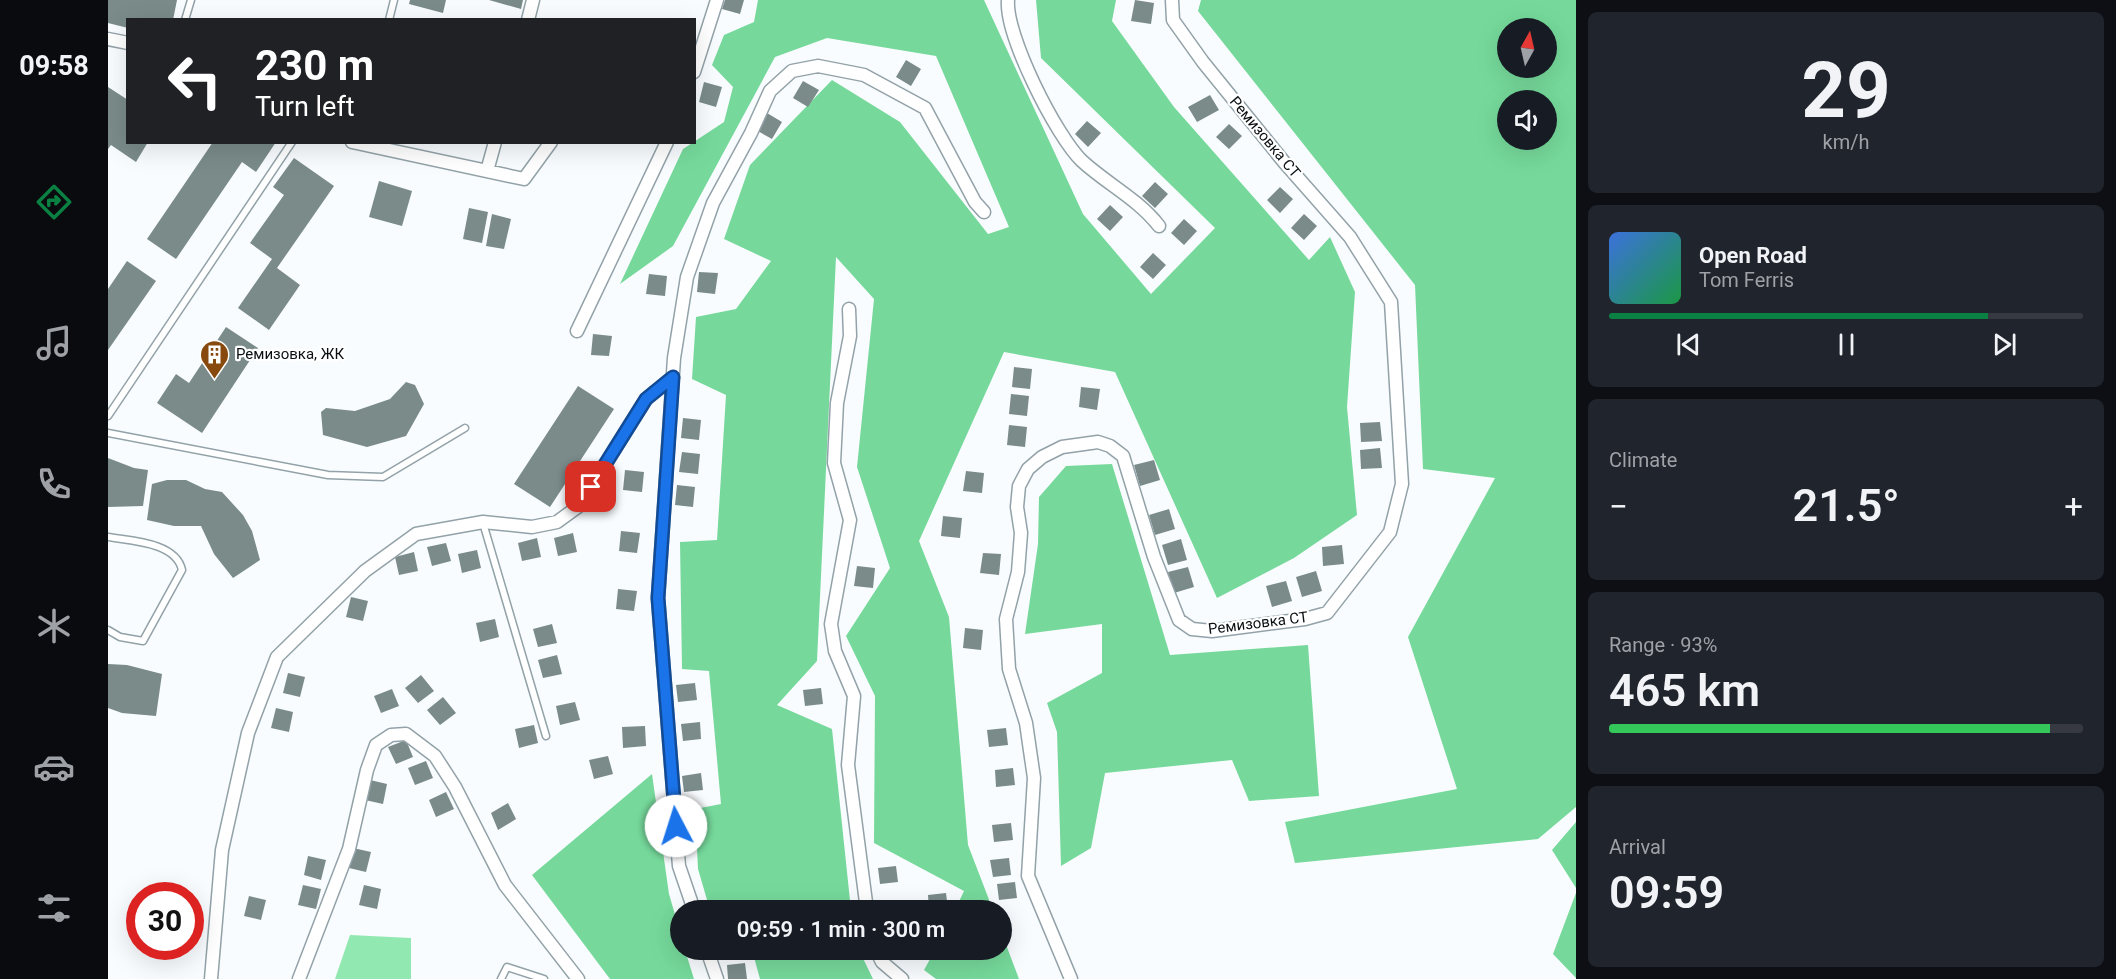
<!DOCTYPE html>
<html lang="en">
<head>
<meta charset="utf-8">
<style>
  :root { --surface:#171b24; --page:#20242c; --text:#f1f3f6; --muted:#9ea1a6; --line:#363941; --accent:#0b8043 }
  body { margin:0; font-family:Roboto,sans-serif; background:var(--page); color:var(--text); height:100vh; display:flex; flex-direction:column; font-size:22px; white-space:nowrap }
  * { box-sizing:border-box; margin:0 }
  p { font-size:20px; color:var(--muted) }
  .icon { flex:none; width:33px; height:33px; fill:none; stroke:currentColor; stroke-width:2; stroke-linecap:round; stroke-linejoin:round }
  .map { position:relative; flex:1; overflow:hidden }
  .panel { display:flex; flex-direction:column; gap:12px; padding:12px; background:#0d0f14; width:540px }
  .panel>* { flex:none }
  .banner { position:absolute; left:18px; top:18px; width:570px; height:126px; border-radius:0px; box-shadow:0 6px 24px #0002; background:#202124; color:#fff; overflow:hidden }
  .needle { width:39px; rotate:8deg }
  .fabs { position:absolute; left:1389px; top:18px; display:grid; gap:12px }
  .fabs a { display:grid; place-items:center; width:60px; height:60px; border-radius:50%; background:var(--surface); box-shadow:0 6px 24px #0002; font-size:30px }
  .speed { position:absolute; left:18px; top:882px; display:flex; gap:12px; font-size:30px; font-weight:700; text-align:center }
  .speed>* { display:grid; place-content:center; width:78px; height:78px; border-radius:50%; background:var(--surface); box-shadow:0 6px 24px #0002; line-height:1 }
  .speed .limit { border:9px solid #d22; background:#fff; color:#111 }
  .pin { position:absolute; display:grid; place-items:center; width:51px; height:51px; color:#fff; margin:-26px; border-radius:12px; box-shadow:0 3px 9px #0006 }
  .me { position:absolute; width:66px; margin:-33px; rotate:355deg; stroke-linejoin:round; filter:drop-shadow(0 0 4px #0008) }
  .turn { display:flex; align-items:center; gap:21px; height:126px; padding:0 30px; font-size:27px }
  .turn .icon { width:78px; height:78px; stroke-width:2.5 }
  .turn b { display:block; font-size:42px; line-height:51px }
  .big { font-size:45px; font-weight:600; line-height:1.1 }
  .panel .card { flex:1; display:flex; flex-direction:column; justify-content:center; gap:9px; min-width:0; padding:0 21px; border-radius:9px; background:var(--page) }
  .panel .dial { align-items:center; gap:0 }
  .dial b { font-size:78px; line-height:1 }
  .song { display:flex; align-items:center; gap:18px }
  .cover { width:72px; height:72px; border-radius:9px; background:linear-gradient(135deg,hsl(220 70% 55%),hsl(140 70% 35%)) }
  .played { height:6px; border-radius:3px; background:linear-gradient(90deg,var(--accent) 80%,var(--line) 80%) }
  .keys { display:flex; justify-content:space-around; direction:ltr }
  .heat { display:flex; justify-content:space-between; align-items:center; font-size:33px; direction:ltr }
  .charge { height:9px; border-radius:4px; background:linear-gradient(90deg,#34c759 93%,var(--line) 0) }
  .trip { position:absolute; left:562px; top:900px; width:342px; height:60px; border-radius:30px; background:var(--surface); box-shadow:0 6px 24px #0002; font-weight:600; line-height:60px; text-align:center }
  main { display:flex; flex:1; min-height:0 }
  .tabs { display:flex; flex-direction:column; width:108px; justify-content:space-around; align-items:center; background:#090b0e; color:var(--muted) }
  .tabs .icon { width:42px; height:42px }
  .tabs .on { color:var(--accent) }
  .tabs b { font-size:27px; color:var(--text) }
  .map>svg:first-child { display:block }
</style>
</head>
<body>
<main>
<nav class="tabs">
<b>09:58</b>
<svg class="icon on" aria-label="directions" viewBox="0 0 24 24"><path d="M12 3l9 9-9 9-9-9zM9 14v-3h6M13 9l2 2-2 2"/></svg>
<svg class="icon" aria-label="music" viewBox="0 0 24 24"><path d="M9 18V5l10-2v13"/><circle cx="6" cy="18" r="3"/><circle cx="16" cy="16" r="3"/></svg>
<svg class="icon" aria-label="phone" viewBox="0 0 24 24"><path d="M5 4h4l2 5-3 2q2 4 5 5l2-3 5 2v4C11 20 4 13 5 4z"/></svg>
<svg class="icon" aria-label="climate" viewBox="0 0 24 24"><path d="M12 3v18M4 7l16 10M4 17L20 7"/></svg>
<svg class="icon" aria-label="car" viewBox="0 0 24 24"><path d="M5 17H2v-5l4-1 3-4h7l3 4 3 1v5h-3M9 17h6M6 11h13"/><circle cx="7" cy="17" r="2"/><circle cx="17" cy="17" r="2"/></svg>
<svg class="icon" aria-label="filters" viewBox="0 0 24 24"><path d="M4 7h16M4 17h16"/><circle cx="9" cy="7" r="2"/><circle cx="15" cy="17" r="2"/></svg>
</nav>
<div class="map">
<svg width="1468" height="979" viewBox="0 0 1468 979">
  <rect width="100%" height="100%" fill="#f9fcfe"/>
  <path fill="#91e8b0" d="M242,935l61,3v41h-76z"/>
  <path fill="#76d99b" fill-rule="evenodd" d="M650,0h226l99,214 68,80 64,-66 -174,-170 -5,-58h80l-4,21 62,86 135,153 21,-23 25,55 -8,115 10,108 -63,43 -77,40 -102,-226 -111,-20 -85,189 30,76 19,228 25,65h-38l9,-19 -90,-48 1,-147 -29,-60 44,-68 -33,-101 17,-168 -38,-42 -19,404 -40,44 55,24 19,181h-141l-12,-41 -3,-60 26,-5 -12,-133 -27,-2 -2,-127 37,-2 9,-145 -34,-16 4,-62 40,-8 35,-48 -47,-22 26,-74 82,-85 68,42 88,112 21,-7 -73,-171 -109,-18 -52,19 -102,189 -53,38 63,-135 41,-27 9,-35 -21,-22 12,-30 30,-13z
    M1093,0h375v807l-38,32 -243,24 -10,-41 172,-33 -49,-152 87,-159 -72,-9 -8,-184 -217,-274zM1438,28v40h-38v-40zM1400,100h38v40h-38z
    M1004,464l58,191 138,-10 11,151 -70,5 -17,-41 -127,13 -14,75 -30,18 -4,-134 -10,-29 55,-30v-49l-77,10 13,-90 1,-47 27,-31z
    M544,774l17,120 12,41v15h4l9,29h-84l-78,-104z
    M1468,822v66l-24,-38z
    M1468,893v85l-23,-24z
    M894,934l17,45h-83l-12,-9 11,-20h67z
    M644,950h107l14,29h-113z"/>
  <path fill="#7a8b89" d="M0,0h69l-4,20h-45v8l-20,-5z
    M302,0h36l-3,13 -34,-9z
    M381,0h34l-2,9z
    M617,0h19l-4,14 -18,-5z
    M1027,0l19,3 -3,21 -20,-3z
    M798,60l15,9 -10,17 -15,-9z
    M695,81l16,9 -11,17 -15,-9z
    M596,82l18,5 -6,20 -17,-5z
    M0,87l20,13v42h20l-12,20 -25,-17 -3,4z
    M1102,95l9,15 -22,12 -9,-15z
    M659,113l15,9 -10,17 -16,-9z
    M979,121l14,12 -13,14 -13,-13z
    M1121,124l13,12 -13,13 -13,-12z
    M105,142h63l-20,30 -14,-10 -66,97 -29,-20z
    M186,158l40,28 -57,82 23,17 -31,45 -31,-22 34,-49 -22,-16 34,-48 -11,-8z
    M271,181l33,10 -10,35 -33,-9z
    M1047,182l13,12 -13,14 -13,-12z
    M1172,187l13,12 -13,14 -13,-13z
    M1002,205l13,12 -13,14 -13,-12z
    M361,208l19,4 -6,31 -19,-4z
    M384,214l19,5 -7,30 -18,-3z
    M1196,214l13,12 -13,14 -13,-12z
    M1076,219l13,12 -13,14 -13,-12z
    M1045,253l13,12 -13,14 -13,-12z
    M19,261l29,20 -48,69v-61z
    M591,272l19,1 -3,21 -18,-2z
    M541,274l18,2 -2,20 -19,-2z
    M118,327l32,21 -56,85 -45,-30 19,-29 13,9z
    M485,334l19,2 -3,20 -18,-1z
    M906,367l18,2 -2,20 -18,-2z
    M298,382l9,3 9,19 -18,32 -39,11 -44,-12 -2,-23 5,-4 29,3 35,-12z
    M470,386l36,23 -64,98 -36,-23z
    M973,387l19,2 -3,21 -18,-3z
    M903,394l18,2 -2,20 -18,-2z
    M575,418l18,2 -2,20 -18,-2z
    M1272,422l2,19 -21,1 -1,-19z
    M901,425l18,2 -2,20 -18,-2z
    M1272,448l2,20 -21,1 -1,-19z
    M574,452l18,2 -2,20 -19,-2z
    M0,458l26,10 14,2 -5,36 -35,1z
    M1046,460l6,20 -20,6 -6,-21z
    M517,470l19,2 -2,20 -19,-2z
    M858,471l18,2 -2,20 -19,-2z
    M59,480h19l19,9 17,3 21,23 9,16 8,29 -27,18 -19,-24 -13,-28h-27l-27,-6 5,-36z
    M569,485l18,2 -2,20 -18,-2z
    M1061,509l6,20 -20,6 -6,-20z
    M835,516l19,2 -2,20 -19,-2z
    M513,531l19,2 -3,20 -18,-2z
    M465,533l4,19 -19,4 -4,-18z
    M429,538l4,19 -19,4 -4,-18z
    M1073,539l6,21 -19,5 -6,-20z
    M338,543l5,18 -19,5 -5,-19z
    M1234,545l2,19 -21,2 -1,-19z
    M369,550l4,18 -19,5 -4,-19z
    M306,552l4,19 -19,4 -4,-18z
    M875,553l18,1 -2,21 -19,-2z
    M749,566l18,2 -2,20 -19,-2z
    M1080,567l6,20 -20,6 -6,-21z
    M1208,571l6,20 -20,6 -6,-20z
    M1178,581l6,20 -20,6 -6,-21z
    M510,589l19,2 -3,20 -18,-2z
    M243,597l17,4 -5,20 -17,-4z
    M387,619l4,18 -19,5 -4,-19z
    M444,624l5,19 -19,4 -5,-18z
    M857,628l18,2 -2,20 -18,-2z
    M449,655l5,19 -19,4 -5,-18z
    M0,664l19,1 35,9 -6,42 -34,-3 -14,-5z
    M180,673l17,4 -5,20 -17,-4z
    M313,675l13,16 -16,12 -13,-15z
    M587,683l2,17 -19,2 -2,-17z
    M713,688l2,16 -18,2 -2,-16z
    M284,689l7,17 -18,7 -7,-17z
    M335,697l13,16 -16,12 -13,-15z
    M467,702l5,18 -20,5 -4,-19z
    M168,708l17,4 -4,20 -18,-4z
    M592,722l1,17 -18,2 -2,-17z
    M426,725l4,18 -19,5 -4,-19z
    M537,726l1,20 -23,2 -1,-21z
    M898,728l2,17 -19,2 -2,-17z
    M298,740l7,17 -17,7 -8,-17z
    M500,756l5,18 -19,5 -5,-19z
    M318,761l7,17 -18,7 -7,-17z
    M905,768l2,17 -19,2 -1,-17z
    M593,773l2,17 -19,2 -2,-16z
    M262,780l17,4 -4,20 -18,-4z
    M338,792l8,17 -18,8 -7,-17z
    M400,803l8,16 -18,11 -7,-17z
    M903,823l2,17 -19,2 -2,-17z
    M245,848l18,4 -5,20 -17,-4z
    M200,856l18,4 -5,20 -17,-5z
    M901,858l2,17 -18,2 -3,-17z
    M788,866l2,16 -18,2 -2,-16z
    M907,882l2,16 -18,2 -2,-16z
    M195,885l18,4 -5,20 -18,-4z
    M256,885l17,4 -4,20 -18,-4z
    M838,893l2,16 -19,1 -1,-15z
    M141,896l17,4 -5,20 -17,-4z
    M637,963l2,16h-19l-1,-14z"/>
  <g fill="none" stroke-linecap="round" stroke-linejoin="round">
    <defs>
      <path id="service" d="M77,20l6,-20
        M281,20l5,-20
        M0,416l184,-274
        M0,433l220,42 55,2 82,-49
        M375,523l63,213
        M0,537c23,4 68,5 74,33l-39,71 -23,-4 -12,-7
        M393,979l6,-12 37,12"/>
      <path id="minor" d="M900,0c-3,35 48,136 74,161 25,23 56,38 77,65
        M420,20l5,-20
        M0,39l20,4
        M586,72l23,-72
        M244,142l172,37 27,-37
        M379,171l8,-29
        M741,309l1,27 -13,67 -3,60 16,57 -19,104 4,27 19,45 -6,69 19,145
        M469,331l90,-189
        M586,910l-15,-44 -21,-268 16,-240 13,-81 26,-74 38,-70 19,-42 22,-20 26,-5 46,9 61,33 50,94 9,10
        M599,950l10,29
        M768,950l6,12 20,17
        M103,979l11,-129 26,-117 29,-76 88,-86 51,-37 67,-12 49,5 25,-5 22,-16 67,-107 27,-22
        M191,979l50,-130 18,-79 9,-25 15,-10 15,-1 29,22 20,31 50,98 73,94
        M963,979l-43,-103 6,-98 -8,-55 -17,-54 -3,-50 12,-47 3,-39 -4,-26 2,-21 9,-17 14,-12 20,-10 36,-5 12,4 13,10 31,101 25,63 13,9 20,2 93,-12 22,-6 63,-81 12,-48 -11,-182 -41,-65 -66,-75 -81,-100 -30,-42 -1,-20"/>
    </defs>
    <use href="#service" stroke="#92a2a8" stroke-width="9"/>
    <use href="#minor" stroke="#92a2a8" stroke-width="15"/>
    <use href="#service" stroke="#fff" stroke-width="6"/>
    <use href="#minor" stroke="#fff" stroke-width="12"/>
  </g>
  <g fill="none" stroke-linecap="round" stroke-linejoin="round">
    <defs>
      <path id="route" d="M483,487l55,-88 27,-22 -15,221 18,228"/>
    </defs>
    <use href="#route" stroke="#114b97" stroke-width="15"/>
    <use href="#route" stroke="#1a73e8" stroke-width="10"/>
  </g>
  <defs>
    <symbol id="building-pin" viewBox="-11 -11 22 30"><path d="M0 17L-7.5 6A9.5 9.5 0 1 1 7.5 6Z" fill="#88490e" stroke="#fff"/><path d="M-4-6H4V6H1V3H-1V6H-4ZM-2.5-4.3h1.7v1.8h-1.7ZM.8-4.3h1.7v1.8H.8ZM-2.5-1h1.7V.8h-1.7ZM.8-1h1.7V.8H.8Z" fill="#fff"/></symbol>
  </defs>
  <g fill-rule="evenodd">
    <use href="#building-pin" x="90" y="338" width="33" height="45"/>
  </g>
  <g text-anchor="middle" stroke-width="4.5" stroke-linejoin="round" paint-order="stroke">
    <g font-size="15" fill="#0a1012" stroke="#fff">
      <text transform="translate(1157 137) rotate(50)" y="5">Ремизовка СТ</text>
      <text transform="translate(1150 623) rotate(-7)" y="5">Ремизовка СТ</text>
    </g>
    <g font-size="15" fill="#0a1012" stroke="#fff" text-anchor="start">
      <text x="128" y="359">Ремизовка, ЖК</text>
    </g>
  </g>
</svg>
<div class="fabs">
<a><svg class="needle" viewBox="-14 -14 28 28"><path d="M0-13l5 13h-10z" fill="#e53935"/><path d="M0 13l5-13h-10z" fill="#9ea1a6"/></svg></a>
<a><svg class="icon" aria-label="sound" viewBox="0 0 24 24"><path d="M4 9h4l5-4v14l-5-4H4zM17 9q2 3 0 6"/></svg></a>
</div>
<div class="speed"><div class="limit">30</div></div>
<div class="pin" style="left:483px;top:487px;background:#d93025"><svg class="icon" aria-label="arrive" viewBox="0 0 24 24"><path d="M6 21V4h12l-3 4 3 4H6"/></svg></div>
<svg class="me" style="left:568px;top:826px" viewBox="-20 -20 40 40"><circle r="19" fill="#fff"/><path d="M0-13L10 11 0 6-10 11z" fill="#1a73e8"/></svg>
<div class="trip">09:59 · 1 min · 300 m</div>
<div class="banner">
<div class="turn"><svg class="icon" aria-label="left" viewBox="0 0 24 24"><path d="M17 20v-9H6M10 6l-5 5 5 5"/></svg><div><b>230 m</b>Turn left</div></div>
</div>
</div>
<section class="panel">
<div class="card dial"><b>29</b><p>km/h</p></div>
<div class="card">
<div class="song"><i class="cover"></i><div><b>Open Road</b><p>Tom Ferris</p></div></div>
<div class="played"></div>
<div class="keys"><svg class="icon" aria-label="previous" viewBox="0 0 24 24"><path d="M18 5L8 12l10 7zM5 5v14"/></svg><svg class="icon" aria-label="pause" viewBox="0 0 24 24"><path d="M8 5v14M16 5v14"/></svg><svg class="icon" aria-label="next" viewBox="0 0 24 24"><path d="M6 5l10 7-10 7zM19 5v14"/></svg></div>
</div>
<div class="card"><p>Climate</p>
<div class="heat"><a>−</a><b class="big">21.5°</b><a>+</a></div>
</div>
<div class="card"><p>Range · 93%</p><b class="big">465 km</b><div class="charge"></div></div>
<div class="card"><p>Arrival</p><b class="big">09:59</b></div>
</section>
</main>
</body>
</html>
